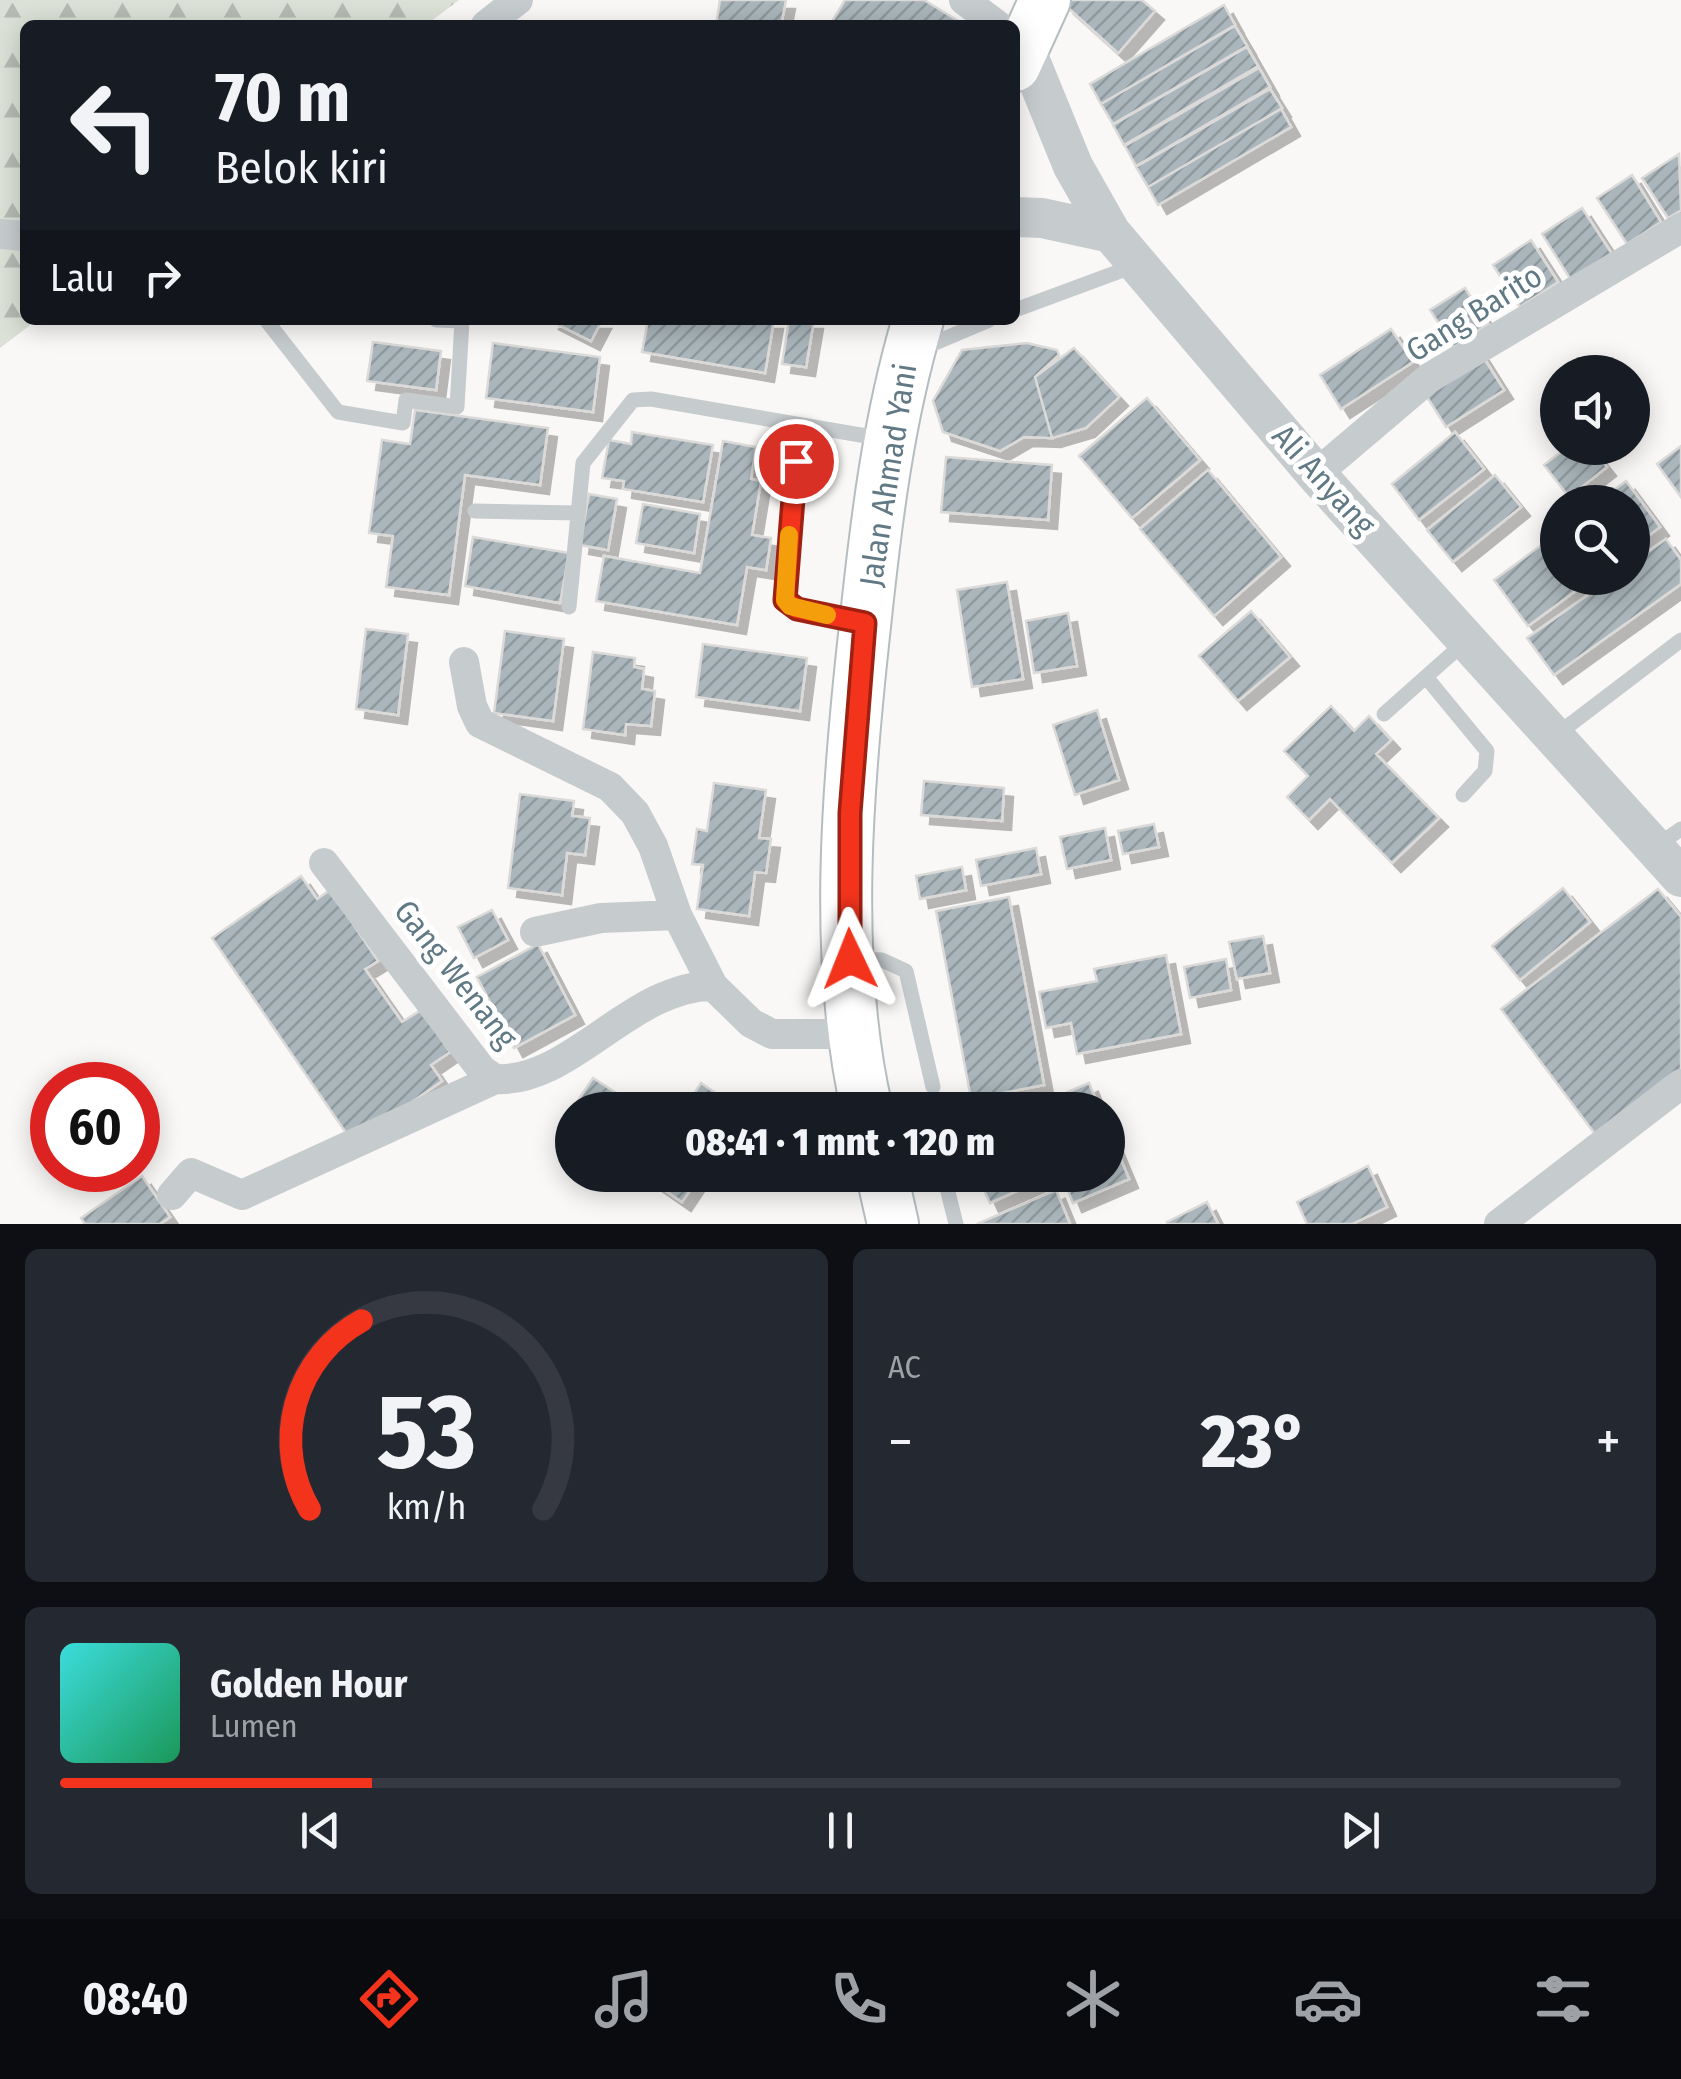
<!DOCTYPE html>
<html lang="id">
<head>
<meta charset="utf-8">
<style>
  :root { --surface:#171b24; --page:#242831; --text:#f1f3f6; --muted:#9ea1a6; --line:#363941; --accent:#f3331c }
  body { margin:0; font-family:"Fira Sans Condensed",sans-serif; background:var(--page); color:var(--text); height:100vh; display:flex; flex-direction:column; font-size:38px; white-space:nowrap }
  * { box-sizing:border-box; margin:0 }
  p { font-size:32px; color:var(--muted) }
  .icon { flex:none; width:55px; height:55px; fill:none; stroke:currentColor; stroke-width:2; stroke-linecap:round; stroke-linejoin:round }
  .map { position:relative; height:1224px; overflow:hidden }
  .drawer { display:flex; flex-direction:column; gap:25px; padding:25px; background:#0d0f14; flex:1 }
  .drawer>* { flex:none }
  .guide { position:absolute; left:20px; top:20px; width:1000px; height:305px; border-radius:15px; box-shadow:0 5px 25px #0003; background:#171b24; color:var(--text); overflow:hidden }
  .fabs { position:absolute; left:1540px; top:355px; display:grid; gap:20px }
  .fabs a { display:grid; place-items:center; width:110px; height:110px; border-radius:50%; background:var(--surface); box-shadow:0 5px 25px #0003; font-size:50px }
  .speed { position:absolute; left:30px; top:1062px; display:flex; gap:20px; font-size:50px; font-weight:700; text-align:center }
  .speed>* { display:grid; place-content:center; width:130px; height:130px; border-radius:50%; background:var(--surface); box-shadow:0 5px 25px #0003; line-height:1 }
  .speed .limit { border:15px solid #d22; background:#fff; color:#111 }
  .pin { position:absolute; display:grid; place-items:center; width:85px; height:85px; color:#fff; margin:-42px; border:5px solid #fff; border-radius:50%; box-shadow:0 2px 10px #0007 }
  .me { position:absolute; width:110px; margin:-55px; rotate:358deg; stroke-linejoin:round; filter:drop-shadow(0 0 8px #0008) }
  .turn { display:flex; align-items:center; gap:35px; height:210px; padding:0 30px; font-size:45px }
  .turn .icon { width:130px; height:130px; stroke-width:2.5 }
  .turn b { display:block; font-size:70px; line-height:85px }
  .then { display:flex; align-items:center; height:95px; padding:0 30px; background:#0003; gap:20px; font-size:38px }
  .big { font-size:75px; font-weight:800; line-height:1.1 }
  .drawer .card { flex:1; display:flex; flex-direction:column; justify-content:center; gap:15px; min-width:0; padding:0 35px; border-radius:15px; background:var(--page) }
  .drawer .dial { align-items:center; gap:0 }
  .dial svg { height:260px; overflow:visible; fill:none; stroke:var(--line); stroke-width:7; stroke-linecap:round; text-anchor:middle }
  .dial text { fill:var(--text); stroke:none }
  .song { display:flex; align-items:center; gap:30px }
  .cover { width:120px; height:120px; border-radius:15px; background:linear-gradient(135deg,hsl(180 70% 55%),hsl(150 70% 35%)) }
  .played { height:10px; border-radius:5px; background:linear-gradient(90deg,var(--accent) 20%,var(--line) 20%) }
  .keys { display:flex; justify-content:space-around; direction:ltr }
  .heat { display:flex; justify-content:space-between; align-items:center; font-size:55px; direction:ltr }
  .drawer .tiles { flex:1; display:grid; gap:25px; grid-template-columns:1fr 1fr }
  .card:last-child { grid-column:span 2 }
  .trip { position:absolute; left:555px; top:1092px; width:570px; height:100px; border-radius:50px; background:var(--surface); box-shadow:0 5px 25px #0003; font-weight:800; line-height:100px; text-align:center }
  .tabs { display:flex; height:160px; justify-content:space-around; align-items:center; background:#090b0e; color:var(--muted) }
  .tabs .icon { width:70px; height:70px }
  .tabs .selected { color:var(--accent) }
  .tabs b { font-size:45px; color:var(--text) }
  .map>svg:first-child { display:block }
</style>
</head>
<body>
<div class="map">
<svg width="1681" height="1224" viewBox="0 0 1681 1224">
  <defs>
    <pattern id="forest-firs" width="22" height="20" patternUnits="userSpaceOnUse" patternTransform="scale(2.5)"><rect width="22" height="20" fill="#dbe1d6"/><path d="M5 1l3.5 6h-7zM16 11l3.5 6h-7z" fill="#b5bbb3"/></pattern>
    <pattern id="building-hatch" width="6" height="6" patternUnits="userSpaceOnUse" patternTransform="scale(2.5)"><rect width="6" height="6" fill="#aab6bb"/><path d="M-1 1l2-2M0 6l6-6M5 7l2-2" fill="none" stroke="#8e999e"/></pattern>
    <filter id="shadow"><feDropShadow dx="9" dy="9" stdDeviation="0" flood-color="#0004"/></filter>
  </defs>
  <rect width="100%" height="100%" fill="#f9f8f6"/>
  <path fill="url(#forest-firs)" d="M0,0h459l-33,25h-401v295h12l-37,28z"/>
  <path fill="url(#building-hatch)" stroke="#dbdad8" stroke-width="2.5" filter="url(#shadow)" d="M720,0h66l-5,25h-65z
    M845,0h79l41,25h-135z
    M1069,0h73l13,11 -37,42 -53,-48z
    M1224,5l11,20 -134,79 -11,-20z
    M1235,26l12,20 -134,78 -12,-20z
    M1247,47l11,19 -134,79 -11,-20z
    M1259,68l11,19 -134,79 -11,-20z
    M1270,89l12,19 -134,79 -12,-20z
    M1281,109l10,18 -133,78 -10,-18z
    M1679,154l2,56 -13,8 -26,-40z
    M1632,175l29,47 -34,22 -30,-46z
    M1582,208l30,46 -41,26 -29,-46z
    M1531,240l27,42 -38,25 -27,-42z
    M1465,288l23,36 -34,23 -24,-37z
    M549,320h53l-11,21z
    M648,320h126l-9,53 -123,-21z
    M789,320h25l-8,47 -24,-3z
    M1391,329l22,33 -72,47 -21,-34z
    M373,342l68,9 -5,39 -69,-9z
    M493,343l107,14 -7,55 -107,-14z
    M1027,343l30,7 2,5 -24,22 17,61 -28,-1 -24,14 -57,-19 -10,-31 29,-51z
    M1074,348l45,49 -33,31 -34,10 -17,-61z
    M1480,352l24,38 -58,37 -24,-38z
    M1147,398l53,62 -68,58 -53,-62z
    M415,410l133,18 -8,57 -75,-10 -16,120 -63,-8 7,-51 -24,-3 13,-93 28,4z
    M632,432l81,13 -10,57 -80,-13 1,-8 -22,-3 7,-38 22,4z
    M1455,432l29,37 -65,51 -27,-36z
    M723,441l33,6 -5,32 10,2 -9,54 19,3 -5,32 -19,-3 -10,58 -141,-24 8,-45 96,17z
    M1681,446v51l-24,-33z
    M1566,448h26l15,19 -38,30 -25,-32z
    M946,457l106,8 -4,55 -107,-8z
    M1208,470l73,87 -67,59 -74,-87z
    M1495,475l26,32 -68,55 -26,-32z
    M1626,481l34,46 -28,21v-46h-34z
    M589,494l28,5 -9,51 -28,-5z
    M643,504l57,10 -6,39 -58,-10z
    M1558,533v45h35l-65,48 -34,-46z
    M473,537l96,16 -9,50 -95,-17z
    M1666,539l15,21v24l-127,91 -27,-37 85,-60h20v-15z
    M1007,582l16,97 -51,8 -15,-97z
    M1251,611l39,46 -52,44 -39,-45z
    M1068,613l9,53 -43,7 -8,-52z
    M366,629l42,5 -10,81 -42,-6z
    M505,631l59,8 -11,82 -59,-8z
    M703,644l104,14 -7,53 -104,-14z
    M593,652l42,6 -1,9 10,2 -2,20 13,2 -4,35 -25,-2 -1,11 -42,-6z
    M1331,706l23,25 15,-15 22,24 -15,14 63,64 -47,45 -62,-64 -21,21 -22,-23 21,-21 -24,-25z
    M1097,710l22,70 -44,15 -22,-70z
    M924,781l80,7 -2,33 -81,-6z
    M714,783l52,7 -7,48 12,1 -5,34 -11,-1 -6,44 -52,-7 6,-44 -11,-1 5,-35 10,2z
    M520,794l54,7 -2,15 18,2 -5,37 -18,-2 -5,42 -54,-7z
    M1154,824l5,23 -36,7 -5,-23z
    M1105,828l6,32 -44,9 -7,-32z
    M1036,848l5,26 -60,12 -5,-26z
    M962,867l4,23 -46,9 -4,-23z
    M301,876l16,23 13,-9 48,71 -13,8 37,53 19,-12 29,42 -19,13 11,16 -89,62 -141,-205z
    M1563,888l27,34 -70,58 -28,-34z
    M1658,889l23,28v154l-86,63 -94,-125z
    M1009,897l35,188 -73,14 -35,-188z
    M492,910l16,30 -34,18 -16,-31z
    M1263,936l7,37 -33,6 -8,-37z
    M538,944l37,71 -61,33 -37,-71z
    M1166,955l15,79 -104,20 -6,-31 -25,5 -7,-36 58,-11 -3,-12z
    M1226,959l5,31 -41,8 -6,-31z
    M593,1078l42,27 -3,5 -61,1z
    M701,1083l32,22 -3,5h-72l10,-14 17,12z
    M1089,1083l11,27h-74z
    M1108,1129l21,50 -56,24 -11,-28h46z
    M1368,1166l19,41 -35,17h-45l-10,-22z
    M643,1175h57l-18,27z
    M977,1175h57l3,7 -47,21z
    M142,1176l28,41 -10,7h-75l-4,-6z
    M1056,1190l14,34h-93z
    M1207,1202l11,22h-50l-1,-2z"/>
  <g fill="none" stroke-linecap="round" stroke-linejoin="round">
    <defs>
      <path id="primary" d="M1015,66l30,-66
        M867,1110c-35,-151 -19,-331 -2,-484 11,-104 23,-205 53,-306
        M882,1175l11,49"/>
    </defs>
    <use href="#primary" stroke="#b6bdc0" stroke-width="54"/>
    <path stroke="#c6cbce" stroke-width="15" d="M1015,310l119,-44
      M266,320l72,92 65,11 3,-23 51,7 5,-86 -26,-1
      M923,348l66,-28
      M799,428l-14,171 12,10 61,13
      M475,511l103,2
      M569,607l14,-144 50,-63 18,-1 233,40
      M1426,677l61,74 -2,20 -22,24
      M1384,714l81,-72
      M1555,736l126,-96
      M1655,847l26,-18
      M854,959l28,1 24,11 27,116
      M936,1175l10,9 10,40"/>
    <path stroke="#c6cbce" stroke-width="30" d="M964,0l33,25
      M486,25l32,-25
      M0,234l25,2
      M1316,474l113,-96 252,-150
      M464,662l8,44 8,17 130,64 25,26 18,33 24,69 36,71 38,37 21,11h82
      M324,863l158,207 13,9c75,5 137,-94 218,-93
      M535,932l66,-14 76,-3
      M172,1195l19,-22 51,22 253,-116
      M1499,1224l182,-140"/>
    <path stroke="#c6cbce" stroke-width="40" d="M1024,46l49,120 38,67 205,241 365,403
      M1015,217l27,1 69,15"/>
    <use href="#primary" stroke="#fff" stroke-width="50"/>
  </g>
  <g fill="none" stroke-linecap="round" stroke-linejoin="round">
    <defs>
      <path id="route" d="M796,461l-11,139 12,9 68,14 -15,190v146"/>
    </defs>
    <use href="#route" stroke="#9e2112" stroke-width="25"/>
    <use href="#route" stroke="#f3331c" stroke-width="18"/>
    <path stroke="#f59e0b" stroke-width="18" d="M789,535l-4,65 5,6 37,9"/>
  </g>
  <g text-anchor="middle" stroke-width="10" stroke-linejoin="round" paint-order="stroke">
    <g font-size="32" fill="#617984" stroke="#fff">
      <text transform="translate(1474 313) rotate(-32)" y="11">Gang Barito</text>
      <text transform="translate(888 475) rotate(-81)" y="11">Jalan Ahmad Yani</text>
      <text transform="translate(1324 480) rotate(48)" y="11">Ali Anyang</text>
      <text transform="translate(456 974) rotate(52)" y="11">Gang Wenang</text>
    </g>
  </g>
</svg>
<div class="fabs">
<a><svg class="icon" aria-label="sound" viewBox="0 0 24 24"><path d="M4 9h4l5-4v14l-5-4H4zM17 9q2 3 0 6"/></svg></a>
<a><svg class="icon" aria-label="search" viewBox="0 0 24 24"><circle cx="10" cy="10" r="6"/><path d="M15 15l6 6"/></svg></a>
</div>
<div class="speed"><div class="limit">60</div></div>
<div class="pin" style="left:796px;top:461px;background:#d93025"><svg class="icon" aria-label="arrive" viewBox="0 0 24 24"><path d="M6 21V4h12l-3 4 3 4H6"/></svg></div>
<svg class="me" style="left:850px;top:959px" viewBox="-20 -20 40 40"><path d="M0-17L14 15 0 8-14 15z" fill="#f3331c" stroke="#fff" stroke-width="4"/></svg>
<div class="trip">08:41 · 1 mnt · 120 m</div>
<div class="guide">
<div class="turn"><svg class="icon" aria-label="left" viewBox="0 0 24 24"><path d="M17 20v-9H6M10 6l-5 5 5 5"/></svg><div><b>70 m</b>Belok kiri</div></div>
<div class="then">Lalu<svg class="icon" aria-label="right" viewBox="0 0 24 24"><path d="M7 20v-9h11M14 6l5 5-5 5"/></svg></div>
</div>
</div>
<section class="drawer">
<div class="tiles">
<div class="card dial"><svg viewBox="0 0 100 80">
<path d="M14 69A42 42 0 1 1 86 69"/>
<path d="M14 69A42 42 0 0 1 30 11" stroke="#f3331c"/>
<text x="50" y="56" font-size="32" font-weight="700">53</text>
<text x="50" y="72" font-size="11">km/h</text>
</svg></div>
<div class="card"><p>AC</p>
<div class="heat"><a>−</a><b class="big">23°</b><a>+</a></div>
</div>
<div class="card">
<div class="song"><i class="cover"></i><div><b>Golden Hour</b><p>Lumen</p></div></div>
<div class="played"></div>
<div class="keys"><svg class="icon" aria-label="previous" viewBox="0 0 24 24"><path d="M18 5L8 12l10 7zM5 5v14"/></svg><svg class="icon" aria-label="pause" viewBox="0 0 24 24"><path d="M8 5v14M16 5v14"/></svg><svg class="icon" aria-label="next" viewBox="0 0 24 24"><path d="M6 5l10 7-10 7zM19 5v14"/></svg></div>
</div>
</div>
</section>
<nav class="tabs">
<b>08:40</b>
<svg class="icon selected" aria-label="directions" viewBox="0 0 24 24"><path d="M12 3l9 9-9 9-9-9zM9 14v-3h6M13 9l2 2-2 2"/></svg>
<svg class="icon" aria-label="music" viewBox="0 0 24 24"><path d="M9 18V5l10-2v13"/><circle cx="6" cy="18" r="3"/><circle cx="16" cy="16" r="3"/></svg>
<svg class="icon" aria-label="phone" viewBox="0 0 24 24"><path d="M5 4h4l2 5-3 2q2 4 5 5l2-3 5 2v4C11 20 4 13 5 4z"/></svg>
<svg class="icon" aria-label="climate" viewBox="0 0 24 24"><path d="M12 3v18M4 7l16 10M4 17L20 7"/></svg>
<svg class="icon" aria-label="car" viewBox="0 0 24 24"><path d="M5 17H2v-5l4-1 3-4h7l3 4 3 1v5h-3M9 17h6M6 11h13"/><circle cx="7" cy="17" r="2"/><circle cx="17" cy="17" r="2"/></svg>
<svg class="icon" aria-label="filters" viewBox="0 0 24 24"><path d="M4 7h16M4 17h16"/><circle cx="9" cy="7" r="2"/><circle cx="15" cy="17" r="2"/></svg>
</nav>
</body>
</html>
